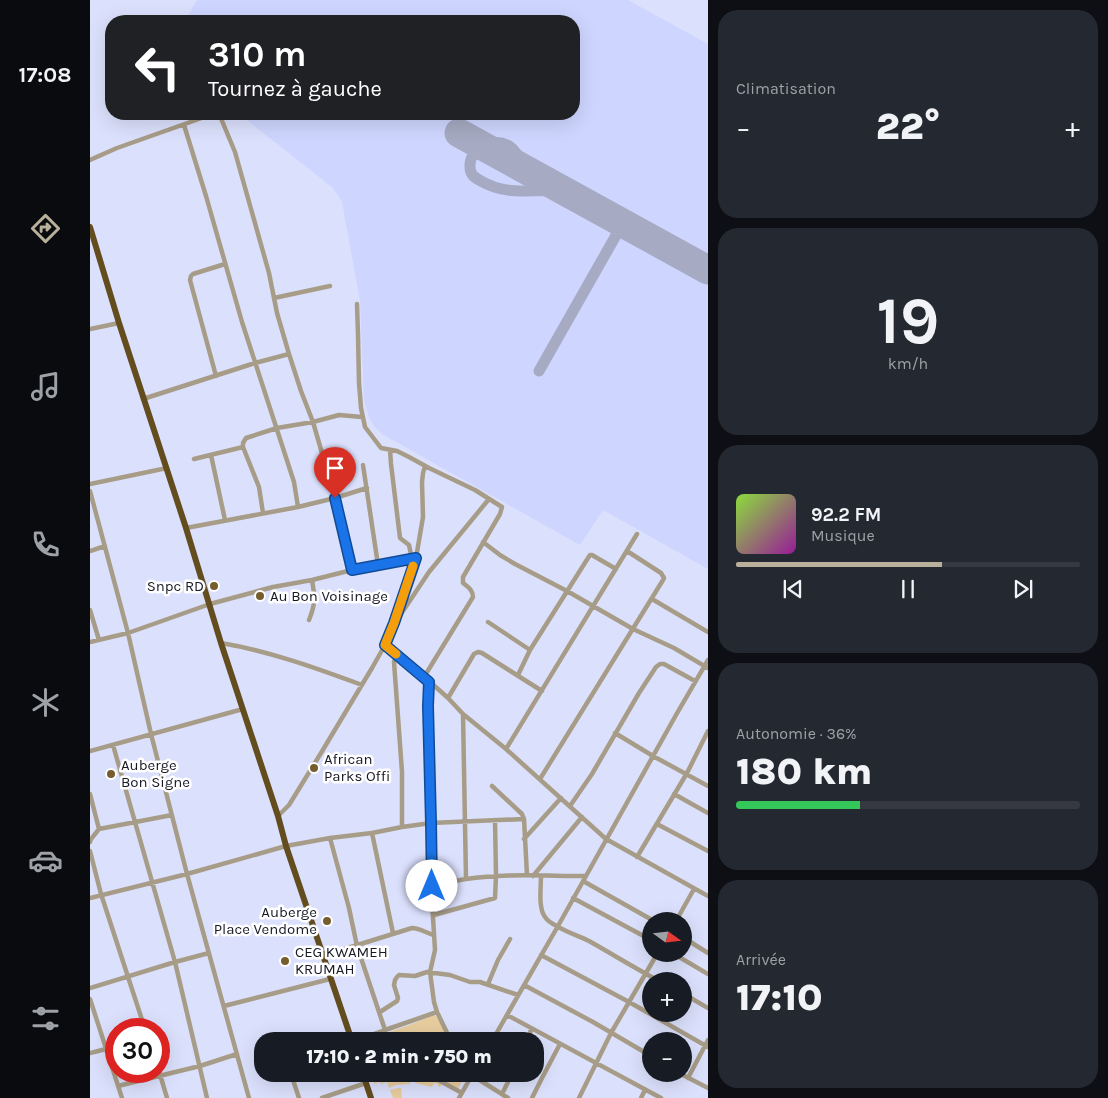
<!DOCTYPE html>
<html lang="fr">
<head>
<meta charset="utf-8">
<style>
  :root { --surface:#171b24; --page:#242831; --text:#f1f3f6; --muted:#9ea1a6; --line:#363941; --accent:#b9b09c }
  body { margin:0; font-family:Karla,sans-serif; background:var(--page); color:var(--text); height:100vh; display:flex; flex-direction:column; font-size:19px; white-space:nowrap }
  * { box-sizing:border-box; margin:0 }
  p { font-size:16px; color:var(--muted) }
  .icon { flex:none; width:28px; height:28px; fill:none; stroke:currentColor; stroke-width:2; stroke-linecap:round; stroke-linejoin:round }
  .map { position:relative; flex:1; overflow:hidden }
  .side { display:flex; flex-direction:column; gap:10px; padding:10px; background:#0d0f14; width:400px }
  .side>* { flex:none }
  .top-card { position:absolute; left:15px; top:15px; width:475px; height:105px; border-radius:20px; box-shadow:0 5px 20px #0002; background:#202124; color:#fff; overflow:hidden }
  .needle { width:32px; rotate:105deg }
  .fabs { position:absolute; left:552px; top:912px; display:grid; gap:10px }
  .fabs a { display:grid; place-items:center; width:50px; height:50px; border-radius:50%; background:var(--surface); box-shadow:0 5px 20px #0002; font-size:25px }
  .speed { position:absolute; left:15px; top:1018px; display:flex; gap:10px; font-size:25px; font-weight:700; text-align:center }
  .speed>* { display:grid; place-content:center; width:65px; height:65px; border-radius:50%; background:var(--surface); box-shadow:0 5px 20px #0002; line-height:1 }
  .speed .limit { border:8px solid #d22; background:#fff; color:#111 }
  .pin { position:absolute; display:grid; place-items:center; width:42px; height:42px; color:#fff; margin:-51px -21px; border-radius:50% 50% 50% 0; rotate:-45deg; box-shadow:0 0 5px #0007 }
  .pin .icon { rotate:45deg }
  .me { position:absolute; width:55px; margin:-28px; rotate:0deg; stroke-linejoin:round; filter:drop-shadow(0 0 4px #0008) }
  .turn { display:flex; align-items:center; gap:18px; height:105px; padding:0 20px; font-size:22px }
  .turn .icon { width:65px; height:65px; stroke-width:2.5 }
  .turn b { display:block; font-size:35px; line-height:42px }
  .big { font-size:38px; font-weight:800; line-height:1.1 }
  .side .widget { flex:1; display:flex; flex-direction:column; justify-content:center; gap:8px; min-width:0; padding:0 18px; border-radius:20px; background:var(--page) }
  .side .dial { align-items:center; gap:0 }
  .dial b { font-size:65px; line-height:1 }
  .song { display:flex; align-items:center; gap:15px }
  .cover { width:60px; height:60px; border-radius:8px; background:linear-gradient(135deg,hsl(90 70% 55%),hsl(300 70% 35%)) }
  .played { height:5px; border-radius:2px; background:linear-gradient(90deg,var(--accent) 60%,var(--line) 60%) }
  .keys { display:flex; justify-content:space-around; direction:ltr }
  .heat { display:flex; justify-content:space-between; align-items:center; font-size:28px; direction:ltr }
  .charge { height:8px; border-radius:4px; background:linear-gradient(90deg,#34c759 36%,var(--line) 0) }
  .trip { position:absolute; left:164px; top:1032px; width:290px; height:50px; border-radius:20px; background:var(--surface); box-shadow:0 5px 20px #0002; font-weight:800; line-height:50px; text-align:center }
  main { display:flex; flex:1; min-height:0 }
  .tabs { display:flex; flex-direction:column; width:90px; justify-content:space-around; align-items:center; background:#090b0e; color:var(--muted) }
  .tabs .icon { width:35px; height:35px }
  .tabs .selected { color:var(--accent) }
  .tabs b { font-size:22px; color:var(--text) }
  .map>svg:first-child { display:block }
</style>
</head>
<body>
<main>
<nav class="tabs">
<b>17:08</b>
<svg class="icon selected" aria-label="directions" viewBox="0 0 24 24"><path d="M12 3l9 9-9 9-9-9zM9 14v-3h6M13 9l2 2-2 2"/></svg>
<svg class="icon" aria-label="music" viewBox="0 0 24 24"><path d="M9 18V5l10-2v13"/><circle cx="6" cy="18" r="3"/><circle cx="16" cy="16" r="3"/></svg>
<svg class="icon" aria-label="phone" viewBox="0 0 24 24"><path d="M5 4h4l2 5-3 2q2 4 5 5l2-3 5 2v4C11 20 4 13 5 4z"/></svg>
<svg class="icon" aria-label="climate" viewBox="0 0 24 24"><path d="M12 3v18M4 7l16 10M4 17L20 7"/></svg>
<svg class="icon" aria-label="car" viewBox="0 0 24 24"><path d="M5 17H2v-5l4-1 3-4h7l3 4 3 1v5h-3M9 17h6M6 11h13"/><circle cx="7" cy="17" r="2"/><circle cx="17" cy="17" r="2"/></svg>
<svg class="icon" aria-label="filters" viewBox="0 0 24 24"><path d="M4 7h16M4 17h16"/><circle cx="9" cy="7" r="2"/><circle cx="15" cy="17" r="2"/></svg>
</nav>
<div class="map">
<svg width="618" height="1098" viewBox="0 0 618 1098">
  <rect width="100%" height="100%" fill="#dbe0fc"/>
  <path fill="#ced6ff" d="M107,0h431l80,44v525l-105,-59 -23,35 -198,-111 -8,-8 -5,-9 -5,-16 -4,-100 -18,-99 -9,-14 -94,-74h335v-93h-389z"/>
  <path fill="#e7cd9e" d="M343,1015l4,2 12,24h-85l48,-17z
    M281,1074h53l18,10 -2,3 -2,-1v-2l-4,-1 -2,4 -17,-4v-3h-4l-1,4 -14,1 -7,3 -2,-6 -6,2 -1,-2 -6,2z
    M341,1074h32v5l-5,10z
    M309,1088h2l1,10h-9l-3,-8z"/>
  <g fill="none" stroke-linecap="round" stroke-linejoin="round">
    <path stroke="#a6aac2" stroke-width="11" d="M434,168c-4,-8 -7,-17 -15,-22 -16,-10 -40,2 -39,21 0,8 5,11 11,14 29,17 56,6 87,11
      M449,371l84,-148"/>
    <path stroke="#a6aac2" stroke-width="29" d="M369,133l249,137"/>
    <path stroke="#a79c87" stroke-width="4.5" d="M94,125l22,71 36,126 52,160 4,25
      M0,160l27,-12 96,-34h5l2,2 15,36 34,121 8,40 12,41 12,37 12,31 22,76 17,72
      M184,298l56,-12
      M267,304l1,31 1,48 2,25 4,19 16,21 16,3 12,6 20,11 46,22 27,17 -2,7 -37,63v6c5,4 10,7 10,14l-49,80
      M0,329l29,-6
      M126,376l-26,-96 1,-4 2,-2 32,-10
      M53,399l112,-36 34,-9
      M300,450l1,14 9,74 9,7 3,14
      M121,455l14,65
      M104,459l49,-12
      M273,465l15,100
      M0,484l77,-16
      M0,491l38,142 23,101 36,140 62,224
      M173,513l-4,-26 -16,-40v-4l3,-5 31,-10 36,-6 26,-7 23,2
      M96,528l112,-21 37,-9 32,-10
      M393,542l17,13 15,9 52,27 66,38 41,19 34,20
      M0,551l15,-5
      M562,599l56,33
      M0,610l9,30
      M309,617l30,-45 60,-73
      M219,620c7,-18 6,-22 3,-40
      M398,622l42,28
      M0,642l38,-9 82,-29 63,-17 39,-7 40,-10 64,-12
      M131,643c48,8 95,25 141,42
      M295,645l44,36 19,17 15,16 43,35 100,90 102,57
      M307,655l-3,7 8,110v55l29,-4 93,-4
      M428,675l12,-25 58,-92 2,-3h2l24,14
      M339,681l-1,25 3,117v63l4,64 -5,22 4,30 3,10 14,29
      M358,698l26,-44 4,-2 4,1 60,38
      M373,714l3,165
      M525,733l38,23 55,30
      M23,745l62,217 32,136
      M416,749l131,-215
      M0,751l153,-42
      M450,779l123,-199 1,-2 -3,-5 -34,-22
      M402,786l30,28 2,5 3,56
      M0,794l9,35
      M584,794l34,19
      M480,806l22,-32 47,-81 17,-26 4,-3h4l31,17
      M188,816l11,-11 32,-52 51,-85 13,-23 9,-22 22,-65 7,-41 -1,-35 1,-9 2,-7
      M567,824l51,27
      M282,833l21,100
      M240,838l19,70 8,38 28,84 -31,11
      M434,839l37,-41
      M0,842l1,-3 8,-10 73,-14
      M0,851l11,43 44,135
      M547,857l50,-84 21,-42
      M443,876l49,-59
      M451,876c0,11 -3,32 4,41 5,9 34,19 44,24 23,13 46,27 70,40
      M493,881l71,40
      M341,886c12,-2 23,-5 35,-7 39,-6 80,-3 119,-3
      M0,898l97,-24 99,-28 44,-8 42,-5 30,-6
      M483,898l78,42
      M344,915l61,-17 1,-22 -1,-56
      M586,921l18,-32
      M594,938l24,15
      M584,954l34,20
      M451,955l88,47 79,45
      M232,956l90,-28c8,0 14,5 22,7
      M398,984l10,-24 12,-21
      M434,985l69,37 58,34
      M0,988l85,-26 34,-9
      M594,994l24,14
      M0,999l32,99
      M134,1006l106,-27
      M290,1012l17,-11 1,-3 -4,-13 1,-5 2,-3 2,-2 16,1 12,-4 23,3 20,7h10l38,13
      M417,1015l154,83
      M295,1030l52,-18
      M402,1041l66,-115 118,-211 32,-55
      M439,1041l2,-13
      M0,1053l16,-4
      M69,1071l8,27
      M201,1074l8,24
      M333,1074l8,2 31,17
      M380,1074l38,24
      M591,1074l27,14
      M598,1078l20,-38
      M28,1086l82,-20 37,-12
      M412,1094l10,-20
      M232,1098l44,-15
      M369,1098l13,-23
      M442,1098l10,-20 18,-34
      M489,1098l32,-65 46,-79
      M551,1098l4,-8"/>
    <path stroke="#634c1e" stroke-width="6" d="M0,227l29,96 67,205 35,115 57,173 8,30 66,195
      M273,1074l8,24"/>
  </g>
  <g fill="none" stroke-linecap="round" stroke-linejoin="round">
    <defs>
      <path id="route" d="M245,498l17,72 64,-12 -22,65 -9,22 44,37 -1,24 3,117 1,63"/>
    </defs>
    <use href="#route" stroke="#114b97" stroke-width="12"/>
    <use href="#route" stroke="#1a73e8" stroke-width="9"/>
    <path stroke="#f59e0b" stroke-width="9" d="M306,654l-11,-9 9,-22 19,-57"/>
  </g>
  <g fill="#755d2e" stroke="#fff" stroke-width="2">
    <circle cx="124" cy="586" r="5"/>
    <circle cx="170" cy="596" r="5"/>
    <circle cx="224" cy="768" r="5"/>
    <circle cx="21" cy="774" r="5"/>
    <circle cx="237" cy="921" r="5"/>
    <circle cx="195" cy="961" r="5"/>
  </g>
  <g text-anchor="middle" stroke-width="5" stroke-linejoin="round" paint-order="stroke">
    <g font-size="15" fill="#171925" stroke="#fff" text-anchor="start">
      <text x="114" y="591" text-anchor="end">Snpc RD</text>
      <text x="180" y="601">Au Bon Voisinage</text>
      <text x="234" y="764">African<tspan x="234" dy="17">Parks Offi</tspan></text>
      <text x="31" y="770">Auberge<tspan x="31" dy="17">Bon Signe</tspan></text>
      <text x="227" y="917" text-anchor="end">Auberge<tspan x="227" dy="17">Place Vendome</tspan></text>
      <text x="205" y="957">CEG KWAMEH<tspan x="205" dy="17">KRUMAH</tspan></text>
    </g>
  </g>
</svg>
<div class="fabs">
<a><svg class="needle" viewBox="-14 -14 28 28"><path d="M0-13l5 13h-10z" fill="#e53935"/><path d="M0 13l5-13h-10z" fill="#9ea1a6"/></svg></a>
<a>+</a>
<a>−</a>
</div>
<div class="speed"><div class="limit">30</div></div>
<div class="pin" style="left:245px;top:498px;background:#d93025"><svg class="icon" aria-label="arrive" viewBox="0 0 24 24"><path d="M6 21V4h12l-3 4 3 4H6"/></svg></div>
<svg class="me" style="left:342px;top:886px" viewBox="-20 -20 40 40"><circle r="19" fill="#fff"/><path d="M0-13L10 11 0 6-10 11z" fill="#1a73e8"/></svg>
<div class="trip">17:10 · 2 min · 750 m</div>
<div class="top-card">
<div class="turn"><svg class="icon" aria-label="left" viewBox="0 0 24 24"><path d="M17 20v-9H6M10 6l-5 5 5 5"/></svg><div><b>310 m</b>Tournez à gauche</div></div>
</div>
</div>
<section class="side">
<div class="widget"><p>Climatisation</p>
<div class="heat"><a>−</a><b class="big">22°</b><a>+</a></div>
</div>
<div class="widget dial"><b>19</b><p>km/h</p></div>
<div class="widget">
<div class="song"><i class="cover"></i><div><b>92.2 FM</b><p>Musique</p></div></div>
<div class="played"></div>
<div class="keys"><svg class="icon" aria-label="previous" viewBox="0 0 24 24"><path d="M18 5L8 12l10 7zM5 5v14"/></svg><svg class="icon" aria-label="pause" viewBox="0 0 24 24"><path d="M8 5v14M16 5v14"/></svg><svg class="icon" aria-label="next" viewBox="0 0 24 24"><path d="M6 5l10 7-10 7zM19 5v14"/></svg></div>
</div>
<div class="widget"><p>Autonomie · 36%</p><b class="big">180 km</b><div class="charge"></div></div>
<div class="widget"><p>Arrivée</p><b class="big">17:10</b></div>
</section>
</main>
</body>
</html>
